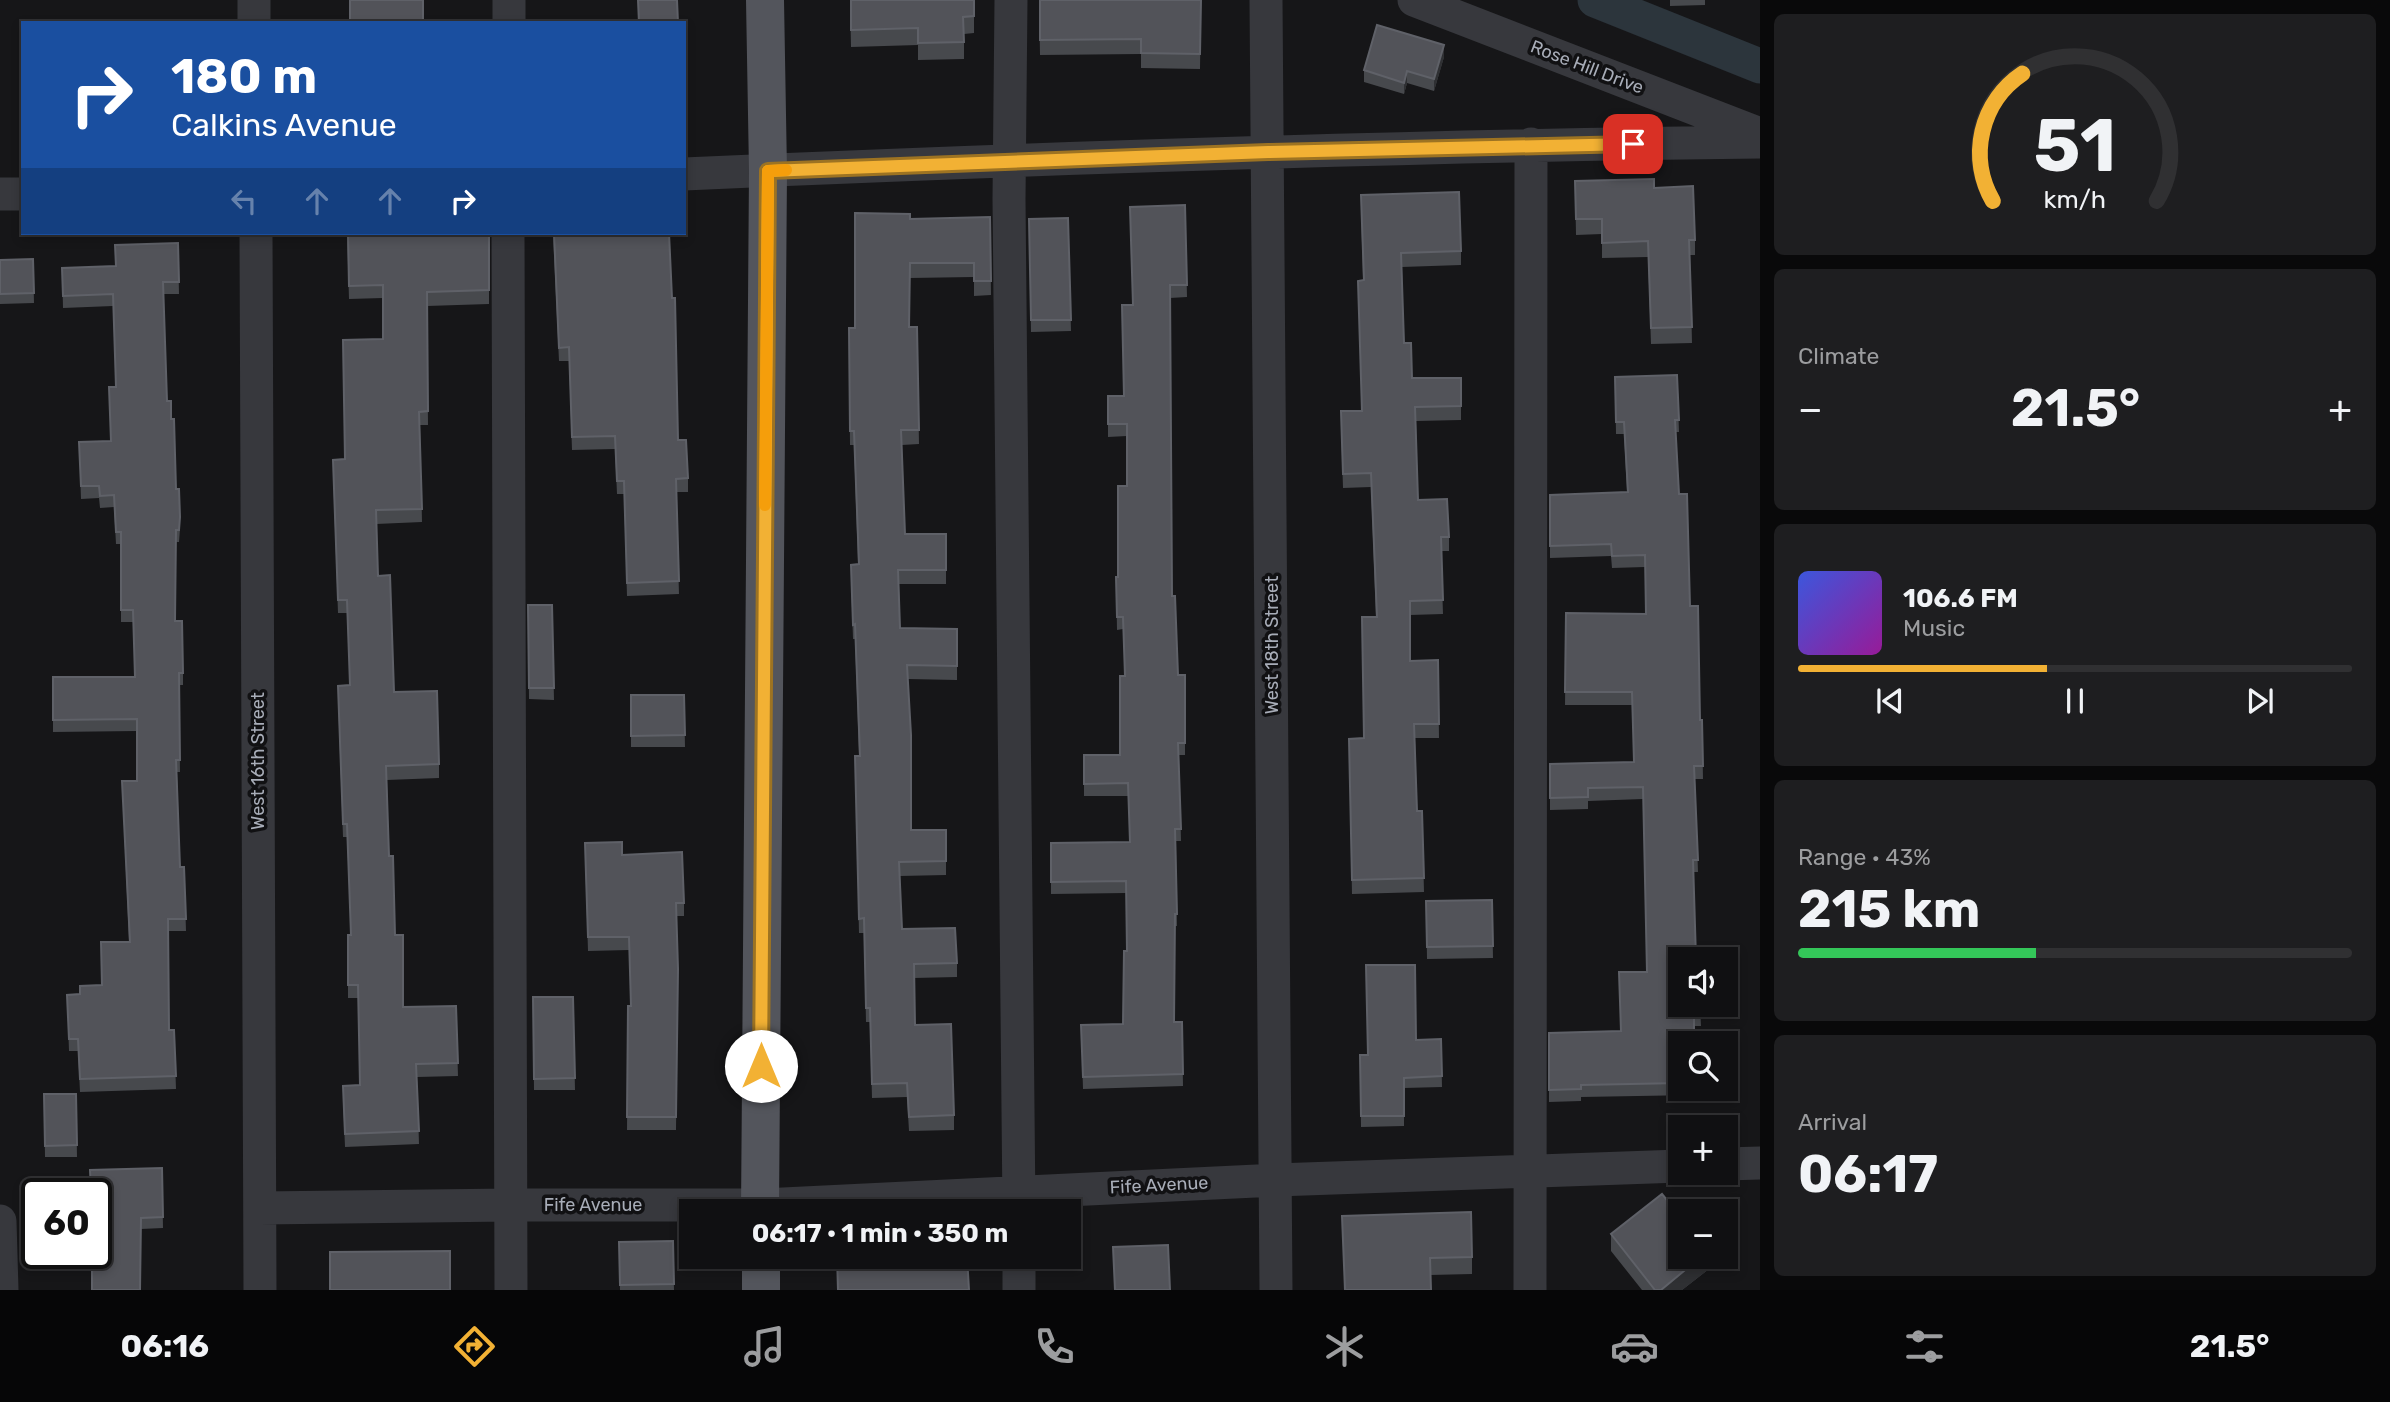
<!DOCTYPE html>
<html lang="en">
<head>
<meta charset="utf-8">
<style>
  :root { --surface:#101012; --page:#1e1e20; --text:#f1f3f6; --muted:#9c9d9f; --line:#303032; --accent:#f2b134 }
  body { margin:0; font-family:Rubik,sans-serif; background:var(--page); color:var(--text); height:100vh; display:flex; flex-direction:column; font-size:26px; white-space:nowrap }
  * { box-sizing:border-box; margin:0 }
  p { font-size:23px; color:var(--muted) }
  .icon { flex:none; width:38px; height:38px; fill:none; stroke:currentColor; stroke-width:2; stroke-linecap:round; stroke-linejoin:round }
  .map { position:relative; flex:1; overflow:hidden }
  .details { display:flex; flex-direction:column; gap:14px; padding:14px; background:#09090a; width:630px }
  .details>* { flex:none }
  .hud { position:absolute; left:21px; top:21px; width:665px; height:214px; border-radius:0px; box-shadow:0 4px 10px #0003,0 0 0 2px var(--line); background:#1a4fa0; color:#fff; overflow:hidden }
  .controls { position:absolute; left:1668px; top:947px; display:grid; gap:14px }
  .controls a { display:grid; place-items:center; width:70px; height:70px; border-radius:0px; background:var(--surface); box-shadow:0 4px 10px #0003,0 0 0 2px var(--line); font-size:35px }
  .speed { position:absolute; left:21px; top:1178px; display:flex; gap:14px; font-size:35px; font-weight:700; text-align:center }
  .speed>* { display:grid; place-content:center; width:91px; height:91px; border-radius:50%; background:var(--surface); box-shadow:0 4px 10px #0003,0 0 0 2px var(--line); line-height:1 }
  .speed .limit { border:4px solid #111; border-radius:10px; background:#fff; color:#111 }
  .pin { position:absolute; display:grid; place-items:center; width:60px; height:60px; color:#fff; margin:-30px; border-radius:14px; box-shadow:0 4px 10px #0006 }
  .me { position:absolute; width:77px; margin:-38px; rotate:0deg; stroke-linejoin:round; filter:drop-shadow(0 0 5px #0008) }
  .turn { display:flex; align-items:center; gap:24px; height:147px; padding:0 35px; font-size:32px }
  .turn .icon { width:91px; height:91px; stroke-width:2.5 }
  .turn b { display:block; font-size:49px; line-height:60px }
  .lanes { display:flex; align-items:center; height:66px; padding:0 35px; background:#0003; justify-content:center; gap:35px; direction:ltr }
  .lanes .off { opacity:.35 }
  .big { font-size:52px; font-weight:700; line-height:1.1 }
  .details .tile { flex:1; display:flex; flex-direction:column; justify-content:center; gap:10px; min-width:0; padding:0 24px; border-radius:10px; background:var(--page) }
  .details .dial { align-items:center; gap:0 }
  .dial svg { height:182px; overflow:visible; fill:none; stroke:var(--line); stroke-width:7; stroke-linecap:round; text-anchor:middle }
  .dial text { fill:var(--text); stroke:none }
  .song { display:flex; align-items:center; gap:21px }
  .cover { width:84px; height:84px; border-radius:10px; background:linear-gradient(135deg,hsl(230 70% 55%),hsl(300 70% 35%)) }
  .played { height:7px; border-radius:4px; background:linear-gradient(90deg,var(--accent) 45%,var(--line) 45%) }
  .keys { display:flex; justify-content:space-around; direction:ltr }
  .heat { display:flex; justify-content:space-between; align-items:center; font-size:38px; direction:ltr }
  .charge { height:10px; border-radius:5px; background:linear-gradient(90deg,#34c759 43%,var(--line) 0) }
  .trip { position:absolute; left:679px; top:1199px; width:402px; height:70px; border-radius:0px; background:var(--surface); box-shadow:0 4px 10px #0003,0 0 0 2px var(--line); font-weight:700; line-height:70px; text-align:center }
  .dock { display:flex; height:112px; justify-content:space-around; align-items:center; background:#060607; color:var(--muted) }
  .dock .icon { width:49px; height:49px }
  .dock .on { color:var(--accent) }
  .dock b { font-size:32px; color:var(--text) }
  main { display:flex; flex:1; min-height:0 }
  .map>svg:first-child { display:block }
</style>
</head>
<body>
<main>
<div class="map">
<svg width="1760" height="1290" viewBox="0 0 1760 1290">
  <rect width="100%" height="100%" fill="#161618"/>
  <g fill="none" stroke-linecap="round" stroke-linejoin="round">
    <path stroke="#2c353c" stroke-width="35" d="M1595,0l165,66"/>
    <path stroke="#37383d" stroke-width="33" d="M254,0v23
      M1011,0l-2,199 10,1012
      M1266,0l10,1290
      M1414,0l346,134
      M509,23v-23
      M684,174c359,-16 717,-28 1076,-32
      M0,194h23
      M256,233l4,1057
      M508,233l3,1057
      M1726,1164l34,-1
      M260,1208l250,-3h250l516,-25 404,-14
      M0,1221l2,69
      M1019,1256v34
      M1530,1290l1,-1146"/>
    <path stroke="#53555c" stroke-width="38" d="M760,1211l8,-1040 -3,-171
      M761,1256v34"/>
  </g>
  <path fill="#47494d" d="M850,0h124v33l-10,1v25l-46,1v-15l-67,2z
    M1039,0h162l-1,69 -59,-1v-14l-101,1z
    M1670,0h35v5l-35,1z
    M1444,57l-10,34 -27,-8 -3,11 -40,-12v-12z
    M1575,181l79,7 41,52v15h-5l2,88 -41,1 -3,-87 -46,1v-24l-26,1z
    M1185,205l2,92 -17,1 2,298 6,79h7v80h-6l2,86h-5l1,85h-2v96h7l1,64 -100,3 -2,-64 42,-1 4,-73 -1,-58 -75,1v-51l79,-1 -2,-46h-44v-41h36l5,-79 -2,-47 -6,1 -1,-53h2l9,-91v-50l-19,1v-41h16z
    M1361,209l100,42v14l-59,2 2,76 8,35h49v42l-45,1 2,79 31,37v14h-8l2,63 -33,1v46l28,-1 1,78h-24l2,73h5l2,81 -72,2 -3,-155 15,-1 12,-121 -5,-130 -28,1 -2,-63 21,-14 1,-131z
    M990,217l1,78 -17,1v-19l-64,1 -1,49h8l2,117 -17,1 3,89h41v50h-47l1,44 57,1v51l-49,-1 3,151h35v45l-46,1 2,53 55,34v14l-43,1 1,47 39,90v15l-45,1 -2,-34 -35,1 -2,-76h-4l-2,-89h-5l-4,-177h4l-4,-117h-2l-2,-60 7,-15 -4,-119h-4l-1,-103 61,-123z
    M1068,218l3,113 -40,1 -2,-113z
    M347,233h142v71l-62,2 1,119h-8l2,97 -46,2 2,52 16,116 45,72v14l-52,2 2,76 6,79 8,72 53,-1 2,70 -41,1 2,67 -74,3 -2,-48 17,-14 -2,-87h-10v-63h3l-4,-98h-4l-5,-138 12,-14 -3,-72h-9l-5,-140 12,-14 38,-120v-41l-34,1z
    M553,233l125,207 10,38v14h-12l3,102 -52,2 -3,-102h-7l-2,-45 -43,1 -3,-89h-10z
    M178,243l1,51h-16l4,107 13,128 -1,13h-3l-1,79 8,52v12h-4l1,87h-3l3,95h4l2,64h-18l1,99h5l2,59 -96,3 -2,-41h-9l-2,-56 13,-1 22,-9 27,-43 -7,-161h15v-50l-84,1v-55h82l-2,-55h-12v-78h-5l-2,-37 -14,1 -1,-10 -18,1 -2,-57 32,-1 5,-54 -3,-81 -50,2 -1,-40 54,-2z
    M33,259l1,44 -34,1v-44z
    M1677,375l2,57h-4l4,62 21,226h2l1,59h-8l3,93h-5l-13,87 20,45 1,22h-7l-14,17v45h15v7l-114,2v4l-32,1v-69l71,-2 27,-59 -4,-173 -55,2v8l-38,1v-46l84,-2 -2,-57h-67l1,-92 80,1 -1,-47 -33,1 -1,-12 -61,2v-63l77,-3 -3,-58h-8l-1,-57z
    M528,605h24l2,95 -25,-1z
    M631,695h53l1,52h-54z
    M622,855l62,48v13h-8l2,53 -2,161h-49l1,-124h3l-2,-56 -41,1 -3,-95z
    M1492,900l1,58 -66,1 -1,-58z
    M533,997h40l2,93h-41z
    M1441,1039l1,48 -38,1v38l-43,1 -1,-72h8l48,-15z
    M44,1094h32l1,63h-32z
    M162,1168l1,60 -22,1 -49,61z
    M1342,1233l130,24v17l-42,1z
    M1611,1234l98,22v13l-27,21h-40l-31,-39z
    M673,1241l1,49h-54l-1,-48z"/>
  <path fill="#2f3033" d="M1444,45v12l-10,34v-12z
    M1407,71v12l-3,11v-11z
    M1702,1256h7v13l-27,21h-21z"/>
  <path fill="#525359" stroke="#5f6168" stroke-width="2" d="M350,0h73v23h-73z
    M638,0h39l1,23h-39z
    M851,0h123v16l-11,1 1,25 -46,1v-15l-67,2z
    M1040,0h161l-1,54 -59,-1v-14l-101,1z
    M1377,25l67,20 -10,34 -27,-8 -3,12 -40,-13z
    M1654,179v9l39,-2 2,54h-6l3,87 -41,1 -3,-87 -46,2v-24h-26l-1,-38z
    M1459,192l2,59 -60,2 3,90h7l1,35h49v28l-46,1 3,93 29,-1 2,38h-8l2,63 -33,1v60l28,-1 1,64h-25l3,87h5l2,67 -72,2 -3,-141 15,-1 -2,-121h15l-6,-144 -28,1 -2,-63h21l-4,-130 6,-1 -3,-85z
    M1185,205l2,80h-17l2,311h3l3,79h7v68h-7l3,86h-6l2,85h-2l-1,108h8l1,52 -100,3 -2,-52 42,-1 1,-73h3l-1,-70 -75,1v-39l79,-1 -2,-59 -44,1v-29h36v-79h5l-2,-59h-6l-1,-40h2v-91h9v-62h-19v-28h16l-2,-91h11l-3,-98z
    M855,213l55,1v5l80,-2 1,64h-17v-18h-64l-1,64h8l2,103h-18l4,104h41v36h-48l2,58 57,1v37l-50,-1 4,70v95h35v31l-47,1 3,67 53,-1 2,35 -43,1 1,61 36,-1 3,91 -45,2 -2,-34 -35,1 -2,-76h-4l-2,-90 -5,1 -4,-163h5l-5,-132 -2,1 -2,-60 8,-1 -5,-133h-4l-1,-103h6z
    M1068,218l3,102h-40l-2,-101z
    M348,233h141v57l-62,2 1,119 -9,1 3,97 -46,1 2,66 12,-1 4,117 43,-1 2,73 -53,2 3,90h4l2,79h8v72l53,-1 2,57 -42,1 3,67 -74,3 -2,-48 17,-1 -2,-100h-10v-50h3l-4,-111h-4l-5,-138 12,-1 -3,-85h-9l-5,-140 12,-1 -2,-119 40,-1v-54l-34,1z
    M554,233h115l3,65h3l3,142h8l2,38 -12,1 3,102 -52,2 -3,-102h-7l-2,-45 -43,1 -3,-90 -10,1z
    M178,243l1,39h-16l4,119h4v18h3l2,70h3l1,28 -1,13h-3l-1,91h7l1,52h-4l1,87h-4l4,107h4l2,52h-18l1,111h5l2,46 -96,3 -2,-40h-9l-2,-44 13,-1v-8l22,-1 -1,-43h29l-8,-161h15v-62l-84,1v-43h82l-2,-67h-12v-78h-5l-2,-37 -14,1 -1,-10h-18l-2,-44 32,-1 -2,-54h7l-3,-93 -50,2 -1,-28 54,-2 -1,-21z
    M33,259l1,34 -34,1v-34z
    M1677,375l2,45h-4l4,74h8l3,112h8l2,114h2l1,46h-9l4,94h-5l3,99h-16v45h20l1,9 -7,1v29h-14v40l-99,2v4l-32,1v-57l72,-2 -2,-59h28l-4,-185 -55,1v9l-38,1v-34l84,-2 -2,-70h-67l1,-79 80,1 -1,-59 -33,1 -1,-12 -61,2v-51l78,-3 -4,-70h-8l-1,-45z
    M528,605h24l2,83h-25z
    M631,695h53l1,40 -54,1z
    M622,842v13l60,-3 2,51h-8l2,66 -2,148h-49l1,-111h3l-2,-69h-41l-3,-94z
    M1492,900l1,46 -66,1 -1,-46z
    M1366,965h49l1,75 25,-1 1,37 -38,2v38h-43l-1,-61h8z
    M533,997h40l2,81 -41,1z
    M44,1094h32l1,51 -32,1z
    M162,1168l1,49 -22,1 -1,72h-48v-37h4v-59h-5l-1,-24z
    M1662,1194l18,22v40h22l-41,34h-6l-44,-56z
    M1471,1212l1,45 -42,1 1,32h-86l-3,-74z
    M673,1241l1,43 -54,1 -1,-43z
    M1168,1245l2,45h-55l-2,-43z
    M450,1251v39h-120v-38z
    M837,1256h130l2,34h-131z"/>
  <g fill="none" stroke-linecap="round" stroke-linejoin="round">
    <defs>
      <path id="route" d="M761,1066l7,-895 500,-19 365,-8"/>
    </defs>
    <use href="#route" stroke="#9d7322" stroke-width="18"/>
    <use href="#route" stroke="#f2b134" stroke-width="12"/>
    <path stroke="#f59e0b" stroke-width="12" d="M765,505l3,-334 18,-1"/>
  </g>
  <g text-anchor="middle" stroke-width="7" stroke-linejoin="round" paint-order="stroke">
    <g font-size="18" fill="#a8adb8" stroke="#111113">
      <text transform="translate(1587 67) rotate(21)" y="6">Rose Hill Drive</text>
      <text transform="translate(1272 645) rotate(-90)" y="6">West 18th Street</text>
      <text transform="translate(258 761) rotate(-90)" y="6">West 16th Street</text>
      <text transform="translate(1159 1185) rotate(-3)" y="6">Fife Avenue</text>
      <text x="593" y="1211">Fife Avenue</text>
    </g>
  </g>
</svg>
<div class="controls">
<a><svg class="icon" aria-label="sound" viewBox="0 0 24 24"><path d="M4 9h4l5-4v14l-5-4H4zM17 9q2 3 0 6"/></svg></a>
<a><svg class="icon" aria-label="search" viewBox="0 0 24 24"><circle cx="10" cy="10" r="6"/><path d="M15 15l6 6"/></svg></a>
<a>+</a>
<a>−</a>
</div>
<div class="speed"><div class="limit">60</div></div>
<div class="pin" style="left:1633px;top:144px;background:#d93025"><svg class="icon" aria-label="arrive" viewBox="0 0 24 24"><path d="M6 21V4h12l-3 4 3 4H6"/></svg></div>
<svg class="me" style="left:761px;top:1066px" viewBox="-20 -20 40 40"><circle r="19" fill="#fff"/><path d="M0-13L10 11 0 6-10 11z" fill="#f2b134"/></svg>
<div class="trip">06:17 · 1 min · 350 m</div>
<div class="hud">
<div class="turn"><svg class="icon" aria-label="right" viewBox="0 0 24 24"><path d="M7 20v-9h11M14 6l5 5-5 5"/></svg><div><b>180 m</b>Calkins Avenue</div></div>
<div class="lanes"><svg class="icon off" aria-label="left" viewBox="0 0 24 24"><path d="M17 20v-9H6M10 6l-5 5 5 5"/></svg><svg class="icon off" aria-label="ahead" viewBox="0 0 24 24"><path d="M12 20V5M6 11l6-6 6 6"/></svg><svg class="icon off" aria-label="ahead" viewBox="0 0 24 24"><path d="M12 20V5M6 11l6-6 6 6"/></svg><svg class="icon" aria-label="right" viewBox="0 0 24 24"><path d="M7 20v-9h11M14 6l5 5-5 5"/></svg></div>
</div>
</div>
<section class="details">
<div class="tile dial"><svg viewBox="0 0 100 80">
<path d="M14 69A42 42 0 1 1 86 69"/>
<path d="M14 69A42 42 0 0 1 27 13" stroke="#f2b134"/>
<text x="50" y="56" font-size="32" font-weight="700">51</text>
<text x="50" y="72" font-size="11">km/h</text>
</svg></div>
<div class="tile"><p>Climate</p>
<div class="heat"><a>−</a><b class="big">21.5°</b><a>+</a></div>
</div>
<div class="tile">
<div class="song"><i class="cover"></i><div><b>106.6 FM</b><p>Music</p></div></div>
<div class="played"></div>
<div class="keys"><svg class="icon" aria-label="previous" viewBox="0 0 24 24"><path d="M18 5L8 12l10 7zM5 5v14"/></svg><svg class="icon" aria-label="pause" viewBox="0 0 24 24"><path d="M8 5v14M16 5v14"/></svg><svg class="icon" aria-label="next" viewBox="0 0 24 24"><path d="M6 5l10 7-10 7zM19 5v14"/></svg></div>
</div>
<div class="tile"><p>Range · 43%</p><b class="big">215 km</b><div class="charge"></div></div>
<div class="tile"><p>Arrival</p><b class="big">06:17</b></div>
</section>
</main>
<nav class="dock">
<b>06:16</b>
<svg class="icon on" aria-label="directions" viewBox="0 0 24 24"><path d="M12 3l9 9-9 9-9-9zM9 14v-3h6M13 9l2 2-2 2"/></svg>
<svg class="icon" aria-label="music" viewBox="0 0 24 24"><path d="M9 18V5l10-2v13"/><circle cx="6" cy="18" r="3"/><circle cx="16" cy="16" r="3"/></svg>
<svg class="icon" aria-label="phone" viewBox="0 0 24 24"><path d="M5 4h4l2 5-3 2q2 4 5 5l2-3 5 2v4C11 20 4 13 5 4z"/></svg>
<svg class="icon" aria-label="climate" viewBox="0 0 24 24"><path d="M12 3v18M4 7l16 10M4 17L20 7"/></svg>
<svg class="icon" aria-label="car" viewBox="0 0 24 24"><path d="M5 17H2v-5l4-1 3-4h7l3 4 3 1v5h-3M9 17h6M6 11h13"/><circle cx="7" cy="17" r="2"/><circle cx="17" cy="17" r="2"/></svg>
<svg class="icon" aria-label="filters" viewBox="0 0 24 24"><path d="M4 7h16M4 17h16"/><circle cx="9" cy="7" r="2"/><circle cx="15" cy="17" r="2"/></svg>
<b>21.5°</b>
</nav>
</body>
</html>
